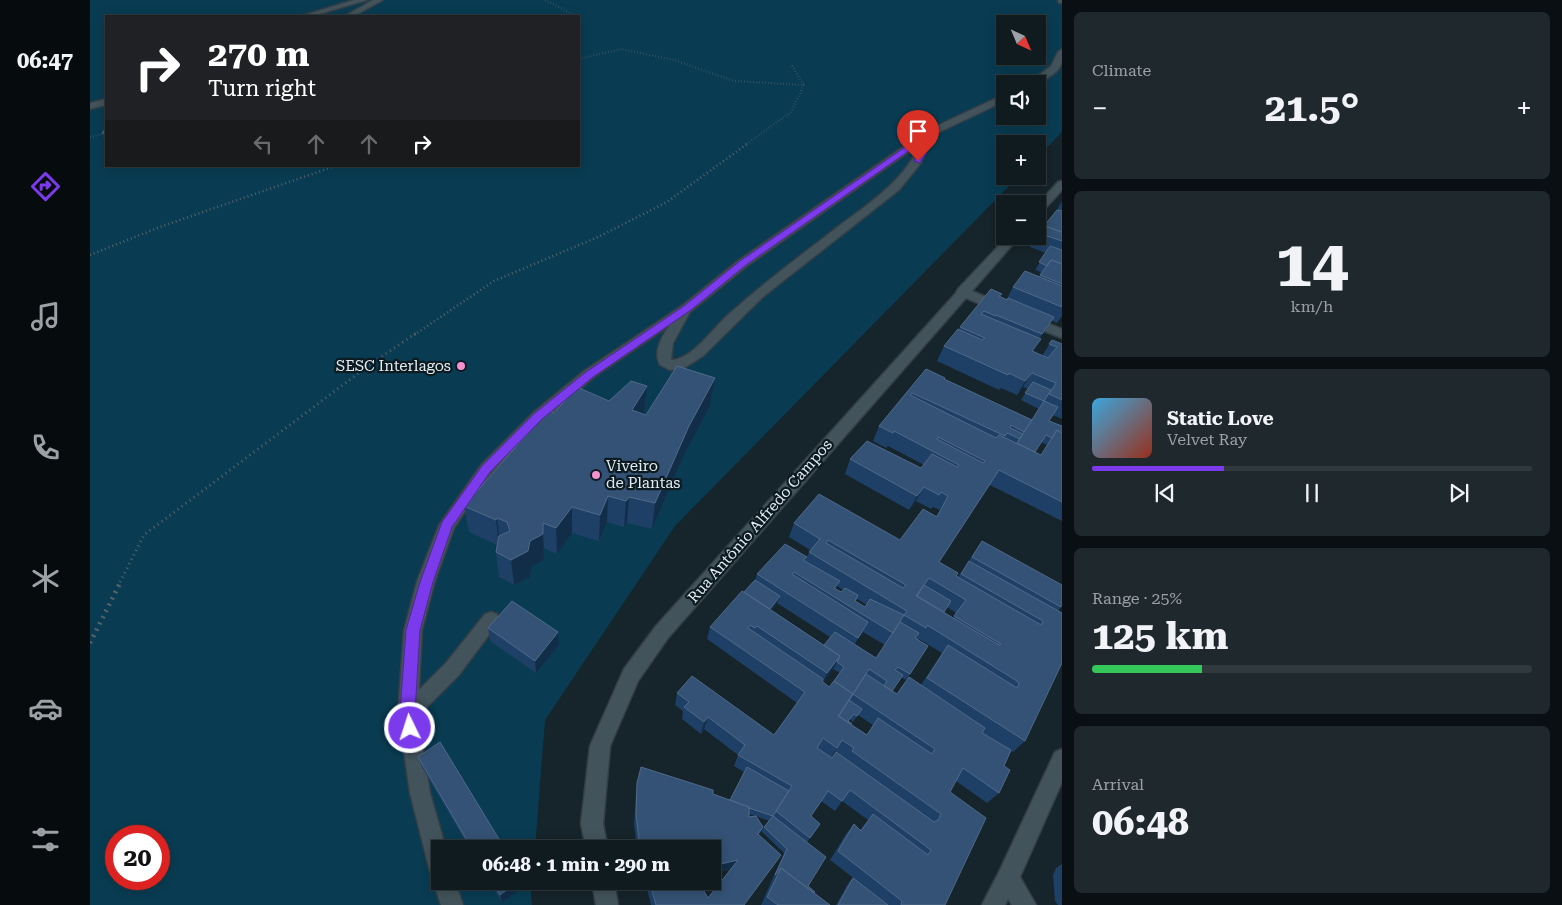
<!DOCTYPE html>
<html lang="en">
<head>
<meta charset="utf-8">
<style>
  :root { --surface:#101b20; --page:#1e282d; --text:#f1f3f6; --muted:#9ca1a5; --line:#30393e; --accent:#7c3aed }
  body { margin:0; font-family:"Roboto Serif",serif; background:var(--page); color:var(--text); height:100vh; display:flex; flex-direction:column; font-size:19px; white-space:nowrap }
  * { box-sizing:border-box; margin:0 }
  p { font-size:16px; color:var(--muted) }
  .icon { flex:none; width:28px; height:28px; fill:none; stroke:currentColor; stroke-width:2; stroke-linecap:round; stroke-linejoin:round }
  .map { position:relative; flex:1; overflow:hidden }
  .panel { display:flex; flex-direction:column; gap:12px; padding:12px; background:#090f12; width:500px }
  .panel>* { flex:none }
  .top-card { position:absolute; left:15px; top:15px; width:475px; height:152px; border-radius:0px; box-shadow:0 2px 12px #0003,0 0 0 1px var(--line); background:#202124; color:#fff; overflow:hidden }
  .needle { width:32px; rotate:136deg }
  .buttons { position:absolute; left:906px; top:15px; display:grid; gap:10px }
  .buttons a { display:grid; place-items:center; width:50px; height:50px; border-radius:0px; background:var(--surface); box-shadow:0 2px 12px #0003,0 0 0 1px var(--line); font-size:25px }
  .speed { position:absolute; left:15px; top:825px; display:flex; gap:10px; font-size:25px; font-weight:700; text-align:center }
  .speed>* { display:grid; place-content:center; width:65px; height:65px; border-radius:50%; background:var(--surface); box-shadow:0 2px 12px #0003,0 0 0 1px var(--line); line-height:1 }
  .speed .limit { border:8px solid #d22; background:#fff; color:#111 }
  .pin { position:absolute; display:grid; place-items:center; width:42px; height:42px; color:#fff; margin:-51px -21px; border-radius:50% 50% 50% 0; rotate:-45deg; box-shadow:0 0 5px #0007 }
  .pin .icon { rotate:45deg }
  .me { position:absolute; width:55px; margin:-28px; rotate:356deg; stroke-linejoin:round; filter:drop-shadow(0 0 4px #0008) }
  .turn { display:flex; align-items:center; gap:18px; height:105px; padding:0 20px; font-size:22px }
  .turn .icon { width:65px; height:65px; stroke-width:2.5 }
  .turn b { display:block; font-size:35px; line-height:42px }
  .lanes { display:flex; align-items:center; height:48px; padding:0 20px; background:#0003; justify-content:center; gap:25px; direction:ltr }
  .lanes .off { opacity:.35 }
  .big { font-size:38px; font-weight:700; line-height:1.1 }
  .panel .card { flex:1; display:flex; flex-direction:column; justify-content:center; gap:8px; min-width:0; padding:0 18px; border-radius:8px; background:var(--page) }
  .panel .dial { align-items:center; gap:0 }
  .dial b { font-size:65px; line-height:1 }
  .song { display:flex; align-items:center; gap:15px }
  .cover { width:60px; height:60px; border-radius:8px; background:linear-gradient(135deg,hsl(200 70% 55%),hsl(10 70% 35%)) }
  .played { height:5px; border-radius:2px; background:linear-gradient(90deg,var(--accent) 30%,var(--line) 30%) }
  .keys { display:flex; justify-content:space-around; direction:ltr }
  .heat { display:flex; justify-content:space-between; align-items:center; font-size:28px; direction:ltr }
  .charge { height:8px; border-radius:4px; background:linear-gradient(90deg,#34c759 25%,var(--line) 0) }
  .trip { position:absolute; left:341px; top:840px; width:290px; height:50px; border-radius:0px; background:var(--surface); box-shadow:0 2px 12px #0003,0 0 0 1px var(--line); font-weight:700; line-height:50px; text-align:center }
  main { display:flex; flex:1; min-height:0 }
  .tab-bar { display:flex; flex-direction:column; width:90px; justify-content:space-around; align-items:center; background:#060b0d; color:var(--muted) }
  .tab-bar .icon { width:35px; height:35px }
  .tab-bar .selected { color:var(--accent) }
  .tab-bar b { font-size:22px; color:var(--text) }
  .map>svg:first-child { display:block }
</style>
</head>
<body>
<main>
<nav class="tab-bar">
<b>06:47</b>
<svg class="icon selected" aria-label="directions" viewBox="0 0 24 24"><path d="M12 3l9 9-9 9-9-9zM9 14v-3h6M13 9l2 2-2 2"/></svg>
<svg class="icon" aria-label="music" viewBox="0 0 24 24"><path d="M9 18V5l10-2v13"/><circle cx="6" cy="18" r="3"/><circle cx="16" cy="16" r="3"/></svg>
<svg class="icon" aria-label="phone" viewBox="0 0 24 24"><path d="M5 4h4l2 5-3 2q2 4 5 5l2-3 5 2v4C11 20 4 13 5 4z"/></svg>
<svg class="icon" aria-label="climate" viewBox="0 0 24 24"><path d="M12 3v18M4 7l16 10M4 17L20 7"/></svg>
<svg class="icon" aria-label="car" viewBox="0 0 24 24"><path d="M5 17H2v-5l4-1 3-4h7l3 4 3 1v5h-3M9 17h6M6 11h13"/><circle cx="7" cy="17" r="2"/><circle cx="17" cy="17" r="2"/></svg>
<svg class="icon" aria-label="filters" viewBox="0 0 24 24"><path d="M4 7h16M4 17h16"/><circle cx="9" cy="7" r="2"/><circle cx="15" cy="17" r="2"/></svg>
</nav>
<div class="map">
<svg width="972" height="905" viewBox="0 0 972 905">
  <rect width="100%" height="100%" fill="#16242b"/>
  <path fill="#093c52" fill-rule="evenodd" d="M0,0h972v132l-24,25v-13h-33v32h14l-344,350 -130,194 -10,129h-95v32h90l2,24h-442zM16,16h473v150h-473zM915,24h33v32h-33zM915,84h33v32h-33zM26,836h43v43h-43z"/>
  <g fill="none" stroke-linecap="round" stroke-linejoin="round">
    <defs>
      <path id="minor" d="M264,0h13l-54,16h-12z
        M283,0h10l-29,16h-9z
        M968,0h4v3h-3z
        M972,49c0,4 0,9 0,13 -3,13 -24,22 -35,22l24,-18 7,-14z
        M915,94v7l-72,34 -12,28 -22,27 -135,106 -61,60 -19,12 -14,2 -10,-5c-7,-13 1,-27 9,-39l-75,51 -50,43 -53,53 -37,55 -19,53 -13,49 -3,60 27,-27 39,-49 6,-2 6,2 3,6 -41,55 -41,41 12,77 16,56h-6v32h15l8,24h-22l-8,-24 2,-4 -3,-1 -3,-8 -19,-75 -12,-81 6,-82 13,-49 22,-56 42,-60 53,-53 50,-41 99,-66 56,-45 187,-129zM830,144c-17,40 -57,63 -90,89 -34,26 -69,52 -101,81 -15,13 -37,46 -58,46l2,-17 17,-31 57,-46z
        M16,99v6l-16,4v-6z
        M972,181v9l-20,22 -4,1v-9l20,-22z
        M918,236h12l-48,55 33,14 2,3 -2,3h-8l-31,-13 -298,340 -30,43 -28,65 -7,78 5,25h-22l-5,-25 9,-78 34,-77 32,-43 300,-333 2,-4z
        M939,316l33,13v9l-38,-15 -1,-3z
        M972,749v33l-42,95 16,28h-24l-4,-6 -3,6h-23l18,-35 55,-118z
        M502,881h22l4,24h-22z"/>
    </defs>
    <use href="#minor" stroke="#333e45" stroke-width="3"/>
    <path stroke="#56636a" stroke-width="2" stroke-dasharray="0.5 2.5" stroke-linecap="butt" d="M455,0l31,16
      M489,59l42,-10 53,11 60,21 70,4 -13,27 -46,33
      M702,66l12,19
      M0,137l16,-4"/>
    <path stroke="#56636a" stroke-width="2.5" stroke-dasharray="1 3" stroke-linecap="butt" d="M0,255l70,-28 175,-61
      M324,335l80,-54 104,-44 69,-35 80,-58"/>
    <path stroke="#56636a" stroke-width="3" stroke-dasharray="1 4" stroke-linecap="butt" d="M30,582l24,-47 224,-169 48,-33"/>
    <path stroke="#56636a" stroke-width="4.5" stroke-dasharray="2 5" stroke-linecap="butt" d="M0,643l31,-62"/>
    <use href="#minor" fill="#43535b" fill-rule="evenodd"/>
  </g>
  <path fill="#1f4066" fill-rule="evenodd" d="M16,128v14l-4,-9z
    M972,201v115l-5,7 -6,-3 -11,18 -6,13 8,5 10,-16 10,4v75l-9,-4 -4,6 13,5v95l-72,-36 -51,77 19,15 24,-36 79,66 -3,4 -33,130 -12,11 -2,-1 -7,15 -5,27 -12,10 -31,-22 -6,11 -5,113h-109l13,-23 4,-4 16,12 -39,-30 16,-26 8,-10 6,6 8,-10 -26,-19 -7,10 -14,-10 -10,15 9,8 -13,18 1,44 6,7 16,12h-69l23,-52 -23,-22 8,-10 -13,-5 7,11 -5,8 -13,70h-94l-6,-24h53l10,17 23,-29 -19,4v-24h-75l-3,-25 2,-31 1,-10 76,11 17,6 14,-28 -10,-6 4,-11 -34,-26 -3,5 -19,-15 1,-8 -8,-6 2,-12 97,42 23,-32 -90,-64 3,-12 45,-47 2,-6 50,-17 -2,4 5,-11 -21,-13 5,-14 106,17 36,-24 4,-6 -7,-3 -2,2 -15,-8 -7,9 -64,-36 5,-15 71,9 3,-3 -36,-19 -2,2 -13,-7 6,-15 47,-57 19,11 87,40 7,-11 -18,-9 7,-11 -5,-2 -6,8 -16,-7 -2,2 -62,-29 7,-15 15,-16 1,-3 40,-30 7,2 6,-12 26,-10 2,-5 -6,-2 11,-17 -16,-6 5,-11h3v-4l6,-6 13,-16zM951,442l6,3 -6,10 -6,-3zM747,586l6,4 -2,2 -5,-3zM767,599l10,6 -2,2 -10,-5zM687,603l53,34 -6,8 -52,-35zM857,607l9,6 -3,5 -9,-6zM773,632l22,13 -9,13 -21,-14zM829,639l23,14 -21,32 -12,-8 -12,17 -5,-3 9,-14 5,3 4,-6zM743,669l7,4 -11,14 -6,-5zM768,715l15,10 -6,10 -16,-11 -3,-3 2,-2 3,3zM745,751l1,1 -4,6h-1zM659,814l6,2 -6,1z
    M625,378l-5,28 -25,47 -33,76 -25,-6 -3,4 -17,-5 -8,19 -27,-8 -15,21 -13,-6v12l-12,6 -2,11 -16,8 -15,-8 -3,-25 1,-7 -28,-13 -5,-26 145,-105 38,-15 -3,28 2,1z
    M398,628l71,17 -23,28 -46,-32z
    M328,757l87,92h-35l-48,-82z
    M972,864v41h-4l-3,-4 -2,-26 3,-7z
    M399,881h34l1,5 -22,17z"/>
  <path fill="#122d48" d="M964,317l-9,14 -12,18 9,-15z
    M951,339l-8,15 -1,-3z
    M942,373l-9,14 -6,8 8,-14z
    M625,378l-5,28 -25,47 -33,76 3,-26 34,-77z
    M557,386l-3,27 -14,24 2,-27z
    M834,487l-8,14 -7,9 8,-14z
    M518,496l-1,26 -8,19 1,-26z
    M539,497l-2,26 -3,4 2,-26z
    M482,507v26l-15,21 -1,-26z
    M407,518l3,26 -1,2 -3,-26z
    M453,523l1,37 -12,6 -2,11 -16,8 -3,-25 19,-19z
    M690,596l-3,7 -14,18 2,-7z
    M778,622l-7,13 -10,15 7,-12z
    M468,632l1,13 -23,28 -1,-12z
    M750,656l-6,12 -13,18 6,-13z
    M618,717l-4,12 -3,5 3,-12z
    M648,860l-5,8 -21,5v-7z
    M428,881h5l1,5 -22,17 -2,-8z"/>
  <path fill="#345275" stroke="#4f6a89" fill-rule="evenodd" d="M16,128v5h-4z
    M967,210l5,1v21l-18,-6z
    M953,225l19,7v9l-24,-8z
    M960,246l12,4v14l-11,-4 -4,6 -8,-4z
    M961,260l11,4v20l-22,-9z
    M935,271l37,15v21l-49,-20z
    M901,289l11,5 -3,2 8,4 1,-2 46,19 -12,17 -46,-19v1l-12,-5 -3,3 60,25 -9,12 16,7 9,-11 -8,-3 3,-4 10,4v56l-13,-6 7,-11 -24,-10 -7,8 -16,-8 -1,2 -64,-29 14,-17 24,11 3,-2 -25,-11z
    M587,366l38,12 -26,48 -34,77 -26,-6 -3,4 -18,-5 -8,19 -28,-8 -16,21 -13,-5v11l-13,7 -2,10 -17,9 -15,-8 3,-16 11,-5 -3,-9 -10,-4 -1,2 -32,-14 84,-96 6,3 23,-26 32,14 22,-20 16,5 -15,24 14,5z
    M836,369l19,9 -1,1 88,41 -8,12 -13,-7 -1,3 13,6 -3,5 -13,-6 -2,3 -73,-34 -20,-9 -2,2 86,43 3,-3 42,20 16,-25 5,3v69l-63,-32 -60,92 19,11 -2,3 85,49 2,-4 -82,-47 8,-13 93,52v50l-37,78 -98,-63 21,-33 69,43 2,-4 -2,-3 -90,-56 -1,3 -22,-13 -11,18 -99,-61 -2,2 76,48 -10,16 -101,-64 28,-30 22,13 -4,3 37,21 -6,7 7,4 4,-4 13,7 -3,6 10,6 5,-8 34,16 3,-4 -98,-59 11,-13 -26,-16 25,-29 81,46 23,-31 14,8 11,-21 -7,-4 -2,3 -15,-8 -7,9 -67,-37 17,-18 54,27 11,-14 25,13 2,-2 -65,-34 -1,2 -14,-7zM848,437l47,24 -2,2 -46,-24zM738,540l78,45 -3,3 -77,-45zM839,578l37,22 -12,16 47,28 -2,1 -83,-49z
    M943,382l18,8 -7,11 -19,-8z
    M954,401l14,6 -9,14 13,5v7l-5,-3 -5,8 -6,-3 -11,17 -18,-9z
    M892,541l80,44v20l-1,2 -89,-50z
    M665,580l25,16 -10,13 -26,-17z
    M834,585l27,16 -7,11 -27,-16z
    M652,591l98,65 -13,17 -70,-47 -2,2 -5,-3 -2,3 75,51 -1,2 7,6 5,-6 19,13 -15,22 29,19 11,-17 54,36 3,-5 -82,-55 13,-20 31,20 12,-17 76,51 -3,5 29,17 -7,16 6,4 -11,23 -36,-25 -13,24 36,26 -41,87h-44l1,-4 -64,-50 16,-27 7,7 12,-17 55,41 3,-5 -81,-60 -8,11 -14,-10 -17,25 9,8 -10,14 -34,-27 16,-25 -54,-31 7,-10 -37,-28 -4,5 -20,-15 5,-5 -12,-9 15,-17 82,59 31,-43 -95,-65zM733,738l14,10 5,-8 12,8 -2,3 89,63 -3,6 -4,2 -98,-70 -4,6 -15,-10z
    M422,601l46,31 -23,29 -47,-33z
    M810,622l19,11 -4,5 13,8 -18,28 -12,-7 -3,3 8,5 -11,16 -8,-5 3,-5 -18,-12 -20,31 13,9 -5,7 -3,-2 -6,7 4,3h-1l-12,-8 14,-22 -19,-13 10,-14 -7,-5 3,-6 -16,-11 11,-13 41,26z
    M350,742l65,107h-33l-54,-92z
    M551,767l72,23v4l36,13v10l7,-1 7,11 -5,7 23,21 -37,50h-88l-7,-24h49l10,17 30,-38 -26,6v-17h-72l-4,-35 1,-31z
    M657,767l42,24 -16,25 53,41 -18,29 7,6 -1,1 -33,-25 -6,7 12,-26 -23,-22 9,-11 -24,-8v-1l-19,-7z
    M691,868l49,37h-52l-11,-8z
    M763,878l35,27h-50z
    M401,881h27l-18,14z"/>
  <path fill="#7c3aed" stroke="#51269a" d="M837,132l6,1 -5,17 -8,13 -6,-2 9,-20 -177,124 -55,45 -98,67 -51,42 -52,53 -38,55 -19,55 -13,48 -5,82 3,16 -3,5 -5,2 -5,-2 -5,-21 6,-82 14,-48 22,-60 40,-56 53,-53 51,-41 98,-66 56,-45z"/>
  <g fill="#f690d0" stroke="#0c1a21" stroke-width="2">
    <circle cx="371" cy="366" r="5"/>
    <circle cx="506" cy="475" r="5"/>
  </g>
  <g text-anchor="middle" stroke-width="4.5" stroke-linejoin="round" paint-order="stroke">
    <g font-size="15" fill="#e2ebf1" stroke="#0c1a21" text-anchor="end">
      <text x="361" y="371">SESC Interlagos</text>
      <text x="516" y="471" text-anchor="start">Viveiro<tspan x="516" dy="17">de Plantas</tspan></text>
    </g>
    <g font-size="15" fill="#e2ebf1" stroke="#0c1a21">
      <text transform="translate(670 521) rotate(-49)" y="5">Rua Antônio Alfredo Campos</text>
    </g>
  </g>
</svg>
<div class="buttons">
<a><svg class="needle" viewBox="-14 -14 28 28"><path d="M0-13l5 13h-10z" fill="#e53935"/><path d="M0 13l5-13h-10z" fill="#9ca1a5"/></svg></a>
<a><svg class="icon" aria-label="sound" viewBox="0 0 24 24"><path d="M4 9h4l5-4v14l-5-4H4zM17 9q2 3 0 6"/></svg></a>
<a>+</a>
<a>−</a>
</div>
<div class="speed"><div class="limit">20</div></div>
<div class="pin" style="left:828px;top:161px;background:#d93025"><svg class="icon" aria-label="arrive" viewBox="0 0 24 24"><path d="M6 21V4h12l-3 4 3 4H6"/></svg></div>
<svg class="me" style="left:320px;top:728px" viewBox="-20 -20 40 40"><circle r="17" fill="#7c3aed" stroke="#fff" stroke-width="3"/><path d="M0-11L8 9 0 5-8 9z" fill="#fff"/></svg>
<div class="trip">06:48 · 1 min · 290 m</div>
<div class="top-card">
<div class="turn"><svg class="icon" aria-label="right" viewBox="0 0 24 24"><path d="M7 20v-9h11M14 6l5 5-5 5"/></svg><div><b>270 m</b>Turn right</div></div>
<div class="lanes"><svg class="icon off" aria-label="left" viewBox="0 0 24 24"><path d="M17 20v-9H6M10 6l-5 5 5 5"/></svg><svg class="icon off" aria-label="ahead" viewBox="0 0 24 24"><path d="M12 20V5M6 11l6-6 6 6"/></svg><svg class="icon off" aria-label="ahead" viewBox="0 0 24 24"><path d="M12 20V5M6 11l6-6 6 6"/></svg><svg class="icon" aria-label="right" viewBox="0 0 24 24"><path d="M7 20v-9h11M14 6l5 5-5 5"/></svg></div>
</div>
</div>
<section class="panel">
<div class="card"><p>Climate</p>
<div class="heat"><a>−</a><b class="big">21.5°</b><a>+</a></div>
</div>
<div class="card dial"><b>14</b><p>km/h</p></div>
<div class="card">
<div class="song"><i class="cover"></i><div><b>Static Love</b><p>Velvet Ray</p></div></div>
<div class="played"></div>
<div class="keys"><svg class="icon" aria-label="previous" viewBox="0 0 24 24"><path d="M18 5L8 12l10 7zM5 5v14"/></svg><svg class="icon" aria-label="pause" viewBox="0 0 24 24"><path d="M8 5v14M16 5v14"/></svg><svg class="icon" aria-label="next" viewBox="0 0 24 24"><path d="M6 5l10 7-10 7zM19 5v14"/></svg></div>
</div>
<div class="card"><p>Range · 25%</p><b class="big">125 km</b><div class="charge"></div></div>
<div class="card"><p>Arrival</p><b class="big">06:48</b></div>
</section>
</main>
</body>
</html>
